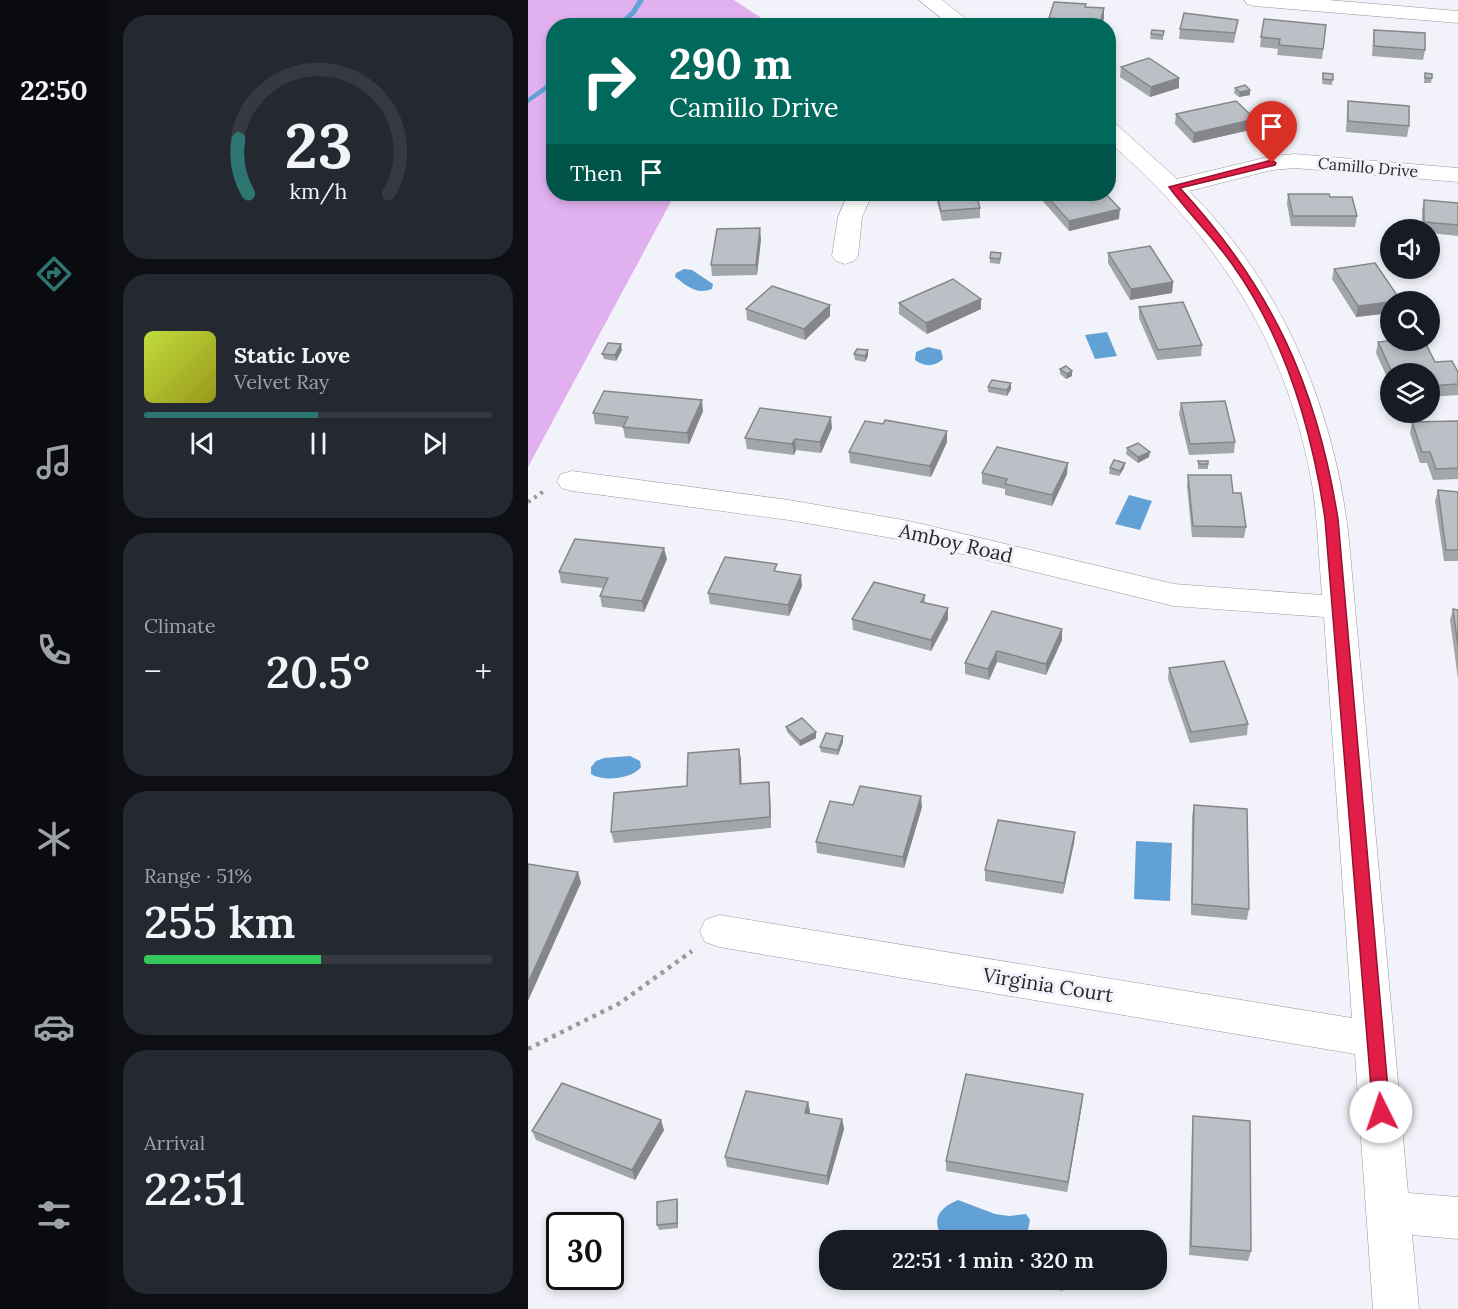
<!DOCTYPE html>
<html lang="en">
<head>
<meta charset="utf-8">
<style>
  :root { --surface:#171b24; --page:#242831; --text:#f1f3f6; --muted:#9ea1a6; --line:#363941; --accent:#2c7571 }
  body { margin:0; font-family:Lora,serif; background:var(--page); color:var(--text); height:100vh; display:flex; flex-direction:column; font-size:22px; white-space:nowrap }
  * { box-sizing:border-box; margin:0 }
  p { font-size:20px; color:var(--muted) }
  .icon { flex:none; width:33px; height:33px; fill:none; stroke:currentColor; stroke-width:2; stroke-linecap:round; stroke-linejoin:round }
  .map { position:relative; flex:1; overflow:hidden }
  .panel { display:flex; flex-direction:column; gap:15px; padding:15px; background:#0d0f14; width:420px }
  .panel>* { flex:none }
  .hud { position:absolute; left:18px; top:18px; width:570px; height:183px; border-radius:24px; box-shadow:0 3px 9px #0003; background:#00695c; color:#fff; overflow:hidden }
  .buttons { position:absolute; left:852px; top:219px; display:grid; gap:12px }
  .buttons a { display:grid; place-items:center; width:60px; height:60px; border-radius:50%; background:var(--surface); box-shadow:0 3px 9px #0003; font-size:30px }
  .speed { position:absolute; left:18px; top:1212px; display:flex; gap:12px; font-size:30px; font-weight:700; text-align:center }
  .speed>* { display:grid; place-content:center; width:78px; height:78px; border-radius:50%; background:var(--surface); box-shadow:0 3px 9px #0003; line-height:1 }
  .speed .limit { border:3px solid #111; border-radius:9px; background:#fff; color:#111 }
  .pin { position:absolute; display:grid; place-items:center; width:51px; height:51px; color:#fff; margin:-62px -26px; border-radius:50% 50% 50% 0; rotate:-45deg; box-shadow:0 0 6px #0007 }
  .pin .icon { rotate:45deg }
  .me { position:absolute; width:66px; margin:-33px; rotate:356deg; stroke-linejoin:round; filter:drop-shadow(0 0 4px #0008) }
  .turn { display:flex; align-items:center; gap:21px; height:126px; padding:0 24px; font-size:27px }
  .turn .icon { width:78px; height:78px; stroke-width:2.5 }
  .turn b { display:block; font-size:42px; line-height:51px }
  .then { display:flex; align-items:center; height:57px; padding:0 24px; background:#0003; gap:12px; font-size:22px }
  .big { font-size:45px; font-weight:600; line-height:1.1 }
  .panel .widget { flex:1; display:flex; flex-direction:column; justify-content:center; gap:9px; min-width:0; padding:0 21px; border-radius:24px; background:var(--page) }
  .panel .dial { align-items:center; gap:0 }
  .dial svg { height:156px; overflow:visible; fill:none; stroke:var(--line); stroke-width:7; stroke-linecap:round; text-anchor:middle }
  .dial text { fill:var(--text); stroke:none }
  .song { display:flex; align-items:center; gap:18px }
  .cover { width:72px; height:72px; border-radius:9px; background:linear-gradient(135deg,hsl(70 70% 55%),hsl(60 70% 35%)) }
  .played { height:6px; border-radius:3px; background:linear-gradient(90deg,var(--accent) 50%,var(--line) 50%) }
  .keys { display:flex; justify-content:space-around; direction:ltr }
  .heat { display:flex; justify-content:space-between; align-items:center; font-size:33px; direction:ltr }
  .charge { height:9px; border-radius:4px; background:linear-gradient(90deg,#34c759 51%,var(--line) 0) }
  .trip { position:absolute; left:291px; top:1230px; width:348px; height:60px; border-radius:24px; background:var(--surface); box-shadow:0 3px 9px #0003; font-weight:600; line-height:60px; text-align:center }
  main { display:flex; flex:1; min-height:0 }
  .menu { display:flex; flex-direction:column; width:108px; justify-content:space-around; align-items:center; background:#090b0e; color:var(--muted) }
  .menu .icon { width:42px; height:42px }
  .menu .active { color:var(--accent) }
  .menu b { font-size:27px; color:var(--text) }
  .map>svg:first-child { display:block }
</style>
</head>
<body>
<main>
<nav class="menu">
<b>22:50</b>
<svg class="icon active" aria-label="directions" viewBox="0 0 24 24"><path d="M12 3l9 9-9 9-9-9zM9 14v-3h6M13 9l2 2-2 2"/></svg>
<svg class="icon" aria-label="music" viewBox="0 0 24 24"><path d="M9 18V5l10-2v13"/><circle cx="6" cy="18" r="3"/><circle cx="16" cy="16" r="3"/></svg>
<svg class="icon" aria-label="phone" viewBox="0 0 24 24"><path d="M5 4h4l2 5-3 2q2 4 5 5l2-3 5 2v4C11 20 4 13 5 4z"/></svg>
<svg class="icon" aria-label="climate" viewBox="0 0 24 24"><path d="M12 3v18M4 7l16 10M4 17L20 7"/></svg>
<svg class="icon" aria-label="car" viewBox="0 0 24 24"><path d="M5 17H2v-5l4-1 3-4h7l3 4 3 1v5h-3M9 17h6M6 11h13"/><circle cx="7" cy="17" r="2"/><circle cx="17" cy="17" r="2"/></svg>
<svg class="icon" aria-label="filters" viewBox="0 0 24 24"><path d="M4 7h16M4 17h16"/><circle cx="9" cy="7" r="2"/><circle cx="15" cy="17" r="2"/></svg>
</nav>
<section class="panel">
<div class="widget dial"><svg viewBox="0 0 100 80">
<path d="M14 69A42 42 0 1 1 86 69"/>
<path d="M14 69A42 42 0 0 1 9 41" stroke="#2c7571"/>
<text x="50" y="56" font-size="32" font-weight="700">23</text>
<text x="50" y="72" font-size="11">km/h</text>
</svg></div>
<div class="widget">
<div class="song"><i class="cover"></i><div><b>Static Love</b><p>Velvet Ray</p></div></div>
<div class="played"></div>
<div class="keys"><svg class="icon" aria-label="previous" viewBox="0 0 24 24"><path d="M18 5L8 12l10 7zM5 5v14"/></svg><svg class="icon" aria-label="pause" viewBox="0 0 24 24"><path d="M8 5v14M16 5v14"/></svg><svg class="icon" aria-label="next" viewBox="0 0 24 24"><path d="M6 5l10 7-10 7zM19 5v14"/></svg></div>
</div>
<div class="widget"><p>Climate</p>
<div class="heat"><a>−</a><b class="big">20.5°</b><a>+</a></div>
</div>
<div class="widget"><p>Range · 51%</p><b class="big">255 km</b><div class="charge"></div></div>
<div class="widget"><p>Arrival</p><b class="big">22:51</b></div>
</section>
<div class="map">
<svg width="930" height="1309" viewBox="0 0 930 1309">
  <rect width="100%" height="100%" fill="#f2f3fa"/>
  <path fill="#e1b0ef" d="M0,0h206l38,25 -218,1v168h121l-147,273z"/>
  <path fill="#62a1d5" d="M156,269l8,1 21,14 -1,5c-16,6 -25,-3 -37,-12l1,-4z
    M579,332l10,24 -22,3 -10,-24z
    M400,347l13,3 2,9c-8,8 -19,8 -28,1l1,-8z
    M601,495l23,6 -12,29 -25,-6z
    M102,756l10,5 1,6c-9,12 -38,15 -50,7v-7l5,-6 8,-3z
    M608,841l36,2 -2,58 -36,-2z
    M430,1200l37,14 14,2 17,-2 4,6 -4,20h-82c-13,-19 -7,-31 14,-40z"/>
  <g fill="none" stroke-linecap="round" stroke-linejoin="round">
    <path fill="#62a1d5" fill-rule="evenodd" d="M110,0h6l-8,13 -13,13h-8l16,-15z
      M26,79v6l-26,18v-5z"/>
    <defs>
      <path id="street" d="M391,0h23l33,26h-24z
        M716,0h84l130,11v12l-204,-17 -7,-2z
        M580,122l8,2 61,55 95,-23 23,-2 163,14v14l-163,-14 -23,2 -83,21c93,92 147,221 160,350l59,652 50,4v42l-46,-4 7,74h-46l-18,-255 -636,-107 -14,-5 -5,-11 5,-11 14,-5 633,103 -28,-401 -150,-11 -265,-65 -120,-21 -217,-29 -11,-3 -4,-7 4,-7 11,-3 217,29 120,21 265,63 148,11c-3,-35 -4,-70 -9,-105 -24,-145 -95,-253 -205,-349z
        M320,194h24l-10,23 -4,39 -4,5 -9,3 -9,-3 -4,-5 6,-39z"/>
    </defs>
    <use href="#street" stroke="#97989f" stroke-width="1"/>
    <path stroke="#9a9ba0" stroke-width="4" stroke-dasharray="3 4.5" stroke-linecap="butt" d="M0,502l16,-11"/>
    <path stroke="#9a9ba0" stroke-width="4.5" stroke-dasharray="4 5" stroke-linecap="butt" d="M0,1049l92,-46 72,-52"/>
    <use href="#street" fill="#fff" fill-rule="evenodd"/>
  </g>
  <path fill="#a2a5aa" d="M558,4v3l18,1v10l-2,8h-53v-8z
    M710,20l-4,23 -55,-4 1,-10z
    M798,25l-4,34 -45,-4 1,-6 -18,-2 1,-10z
    M846,30l51,20 -2,10 -51,-4 1,-17z
    M636,31l-1,9 -13,-1 1,-5z
    M593,67l58,11v10l-29,9 -30,-20z
    M795,73l10,1 -1,11 -10,-1z
    M897,73l7,5 -1,5h-7z
    M707,88l15,2v5l-11,2 -5,-4z
    M820,101l61,25 -2,11 -61,-5 1,-21z
    M648,114l78,15 -61,14 -18,-19z
    M407,194h41l4,14v10l-38,3z
    M513,194h65l13,25 -50,12 -28,-32z
    M760,194l42,3 27,19 -2,11 -64,-1 -4,-22z
    M896,200l34,3v33l-28,-3v-3h-8v-20z
    M233,239l-4,36 -45,1 -1,-11z
    M473,253l-1,11 -10,-1v-5z
    M580,253l65,29 -1,11 -42,7 -22,-37z
    M806,269l67,32v1h-11v11l-34,4 -24,-38z
    M371,303l82,6 -54,25 -28,-20z
    M302,305v11l-25,24 -58,-20 -1,-11z
    M611,307l63,38 -1,11 -44,4 -18,-42z
    M850,342l57,20 23,10v23l-28,2v-23h-40v10l-14,-31z
    M94,350l-6,11 -12,-2 -2,-5z
    M340,350v6l-3,6 -10,-2 -1,-6z
    M532,369l12,7 -6,3 -6,-5z
    M483,383v6l-4,7 -19,-4v-5z
    M653,403l54,39 -1,11 -45,2 -10,-41z
    M175,411l-14,33 -64,-6 -2,-11 -28,-3 -2,-11z
    M930,421v58l-25,1 -6,-17h-7l-10,-30 2,-11z
    M304,428l-11,25 -25,-3 -2,5 -47,-6 -2,-11z
    M419,442l-16,35 -81,-14 -1,-11z
    M599,448l22,9 -11,6 -12,-9z
    M670,461l10,3v5h-10z
    M597,463l-1,5 -5,8 -10,-2 1,-6z
    M454,473l85,1 -15,32 -47,-11v-6l-23,-5z
    M660,475l45,18 13,34 -2,11 -52,-1 -5,-51z
    M910,490l20,2v69h-14l-9,-60z
    M139,559l-23,53 -42,-5 -2,-11 3,-8 -42,-5 -2,-11z
    M250,571l24,15 -13,30 -79,-12 -2,-11z
    M397,595v8l23,16 -17,32 -78,-21 -1,-11z
    M925,609l5,1v69l-8,-59z
    M464,611l70,29 -16,35 -49,-13 -8,18 -24,-6v-11z
    M641,668l79,56 -1,11 -57,8 -22,-64z
    M258,727l30,11 -16,8 -13,-14z
    M315,742l-5,13 -17,-3 -1,-5z
    M211,749l2,11v24l29,9 1,35 -157,15 -3,-11 76,-46z
    M325,805l69,2 -18,61 -87,-15 -1,-11z
    M666,805l55,104 -2,11 -56,-5 1,-99z
    M547,832l-1,11 -11,51 -78,-13v-11z
    M280,1102l2,10 -1,2 33,5 2,10 -16,56 -101,-18 -2,-10z
    M554,1104l-15,88 -121,-21v-10z
    M665,1116l58,135 -3,10 -59,-6 3,-129z
    M136,1130l-29,50 -99,-40 -4,-9z
    M150,1204v24l-19,2 -2,-5z
    M512,1280h24l-1,11 -24,-5z"/>
  <path fill="#84868b" d="M576,8v10l-2,8h-2z
    M651,78v10l-29,9 1,-10z
    M722,90v5l-11,2 1,-5z
    M727,119l-1,10 -61,14 1,-10z
    M592,209l-1,10 -50,12v-10z
    M232,228l1,11 -4,36 -1,-10z
    M645,282l-1,11 -42,7 1,-11z
    M453,299v10l-54,25 -1,-11z
    M862,302v11l-34,4 2,-11z
    M302,305v11l-25,24 -1,-11z
    M93,344l1,6 -6,11 -1,-6z
    M340,350v6l-3,6v-6z
    M544,371v5l-6,3 1,-5z
    M483,383v6l-4,7v-6z
    M174,400l1,11 -14,33 -2,-11z
    M303,417l1,11 -11,25 -1,-11z
    M419,431v11l-16,35 -1,-11z
    M267,439l1,11 -2,5 -2,-11z
    M622,452l-1,5 -11,6v-6z
    M540,463l-1,11 -15,32v-11z
    M597,463l-1,5 -5,8 1,-5z
    M136,548l3,11 -23,53 -2,-11z
    M273,575l1,11 -13,30 -1,-11z
    M420,608v11l-17,32v-11z
    M534,629v11l-16,35v-11z
    M469,651v11l-8,18 -1,-11z
    M288,732v6l-16,8v-5z
    M315,736v6l-5,13v-5z
    M211,749l2,11 1,35 -2,-11z
    M241,782l1,11 1,35 -1,-11z
    M393,796l1,11 -18,61 -1,-11z
    M547,832l-1,11 -11,51 1,-11z
    M50,872l3,11 -53,118v-18z
    M555,1094l-1,10 -15,88 1,-10z
    M280,1102l2,10 -4,11 -1,-10z
    M314,1119l2,10 -16,56 -1,-9z
    M133,1120l3,10 -29,50 -3,-10z
    M149,1199l1,5v24l-1,-5z"/>
  <path fill="#bcc0c6" stroke="#84868b" stroke-width="1.5" d="M526,2l32,2 -1,3 19,1 -4,14 -51,-4z
    M656,13l54,7 -3,13 -55,-4z
    M736,19l62,6 -3,24 -44,-4 1,-6 -19,-2z
    M624,30l12,1 -1,4 -12,-1z
    M846,30l51,3v17l-51,-4z
    M621,58l30,20 -28,9 -30,-20z
    M795,73l10,1v6l-10,-1z
    M897,73l7,1v4h-7z
    M717,85l5,5 -10,2 -5,-4z
    M708,101l19,18 -61,14 -18,-19z
    M820,101l61,5v20l-61,-5z
    M409,194h39l4,14 -39,3z
    M517,194h61l14,15 -51,12z
    M760,194h41l1,3h22l5,19h-64z
    M896,200l34,3v22l-34,-3z
    M232,228l-4,37h-45l6,-36z
    M622,246l23,36 -42,7 -23,-36z
    M463,252l10,1 -1,6 -10,-1z
    M847,263l26,38 -11,1 -32,4 -24,-37z
    M425,279l28,20 -55,24 -27,-20z
    M244,286l58,19 -26,24 -58,-20z
    M655,302l19,43 -44,5 -19,-43z
    M867,340h29l11,22 17,-1 6,11v12l-28,2v-12h-37l-15,-32z
    M80,343l13,1 -6,11 -13,-1z
    M329,349l11,1 -3,6 -11,-2z
    M538,366l6,5 -5,3 -7,-5z
    M464,380l19,3 -4,7 -19,-3z
    M76,391l98,9 -15,33 -64,-6 5,-10 -35,-4z
    M697,401l10,41 -45,2 -9,-41z
    M232,408l71,9 -11,25 -25,-3 -3,5 -47,-6z
    M357,420l62,11 -17,35 -81,-14 16,-31 18,3z
    M930,421v47l-22,1 -6,-17h-8l-10,-30z
    M610,443l12,9 -12,5 -11,-9z
    M469,447l71,16 -16,32 -47,-11 2,-5 -25,-6z
    M586,460l11,3 -5,8 -10,-3z
    M670,461h10v3h-9z
    M660,475h43l2,18h8l5,34 -53,-1z
    M910,490l20,2v58h-12z
    M47,539l89,9 -22,53 -42,-5 8,-18 -49,-6z
    M197,557l52,7 -3,7 27,4 -13,30 -80,-12z
    M346,582l51,13 -4,7 27,6 -17,32 -79,-21z
    M925,609l5,1v36z
    M464,611l70,18 -16,35 -49,-13 -9,18 -23,-6z
    M696,661l24,63 -57,8 -22,-64z
    M274,718l14,14 -16,9 -14,-14z
    M298,733l17,3 -5,14 -18,-3z
    M211,749l1,35 29,-2 1,35 -159,15 3,-39 73,-7 1,-33z
    M332,786l61,10 -18,61 -87,-15 14,-41 23,4z
    M666,805l53,4 2,100 -57,-5z
    M470,820l77,12 -11,51 -79,-13z
    M0,864l50,8 -50,111z
    M438,1074l117,20 -15,88 -122,-21z
    M34,1083l99,37 -29,50 -100,-39z
    M218,1091l62,11 -3,11 37,6 -15,57 -102,-19z
    M665,1116l57,5 1,130 -60,-5z
    M149,1199v24l-20,2v-23z
    M512,1280h24l-1,6 -24,-4z"/>
  <path fill="#e11d48" stroke="#92132f" stroke-width="1.5" d="M744,160l4,3 -1,2 -95,23c92,100 137,198 158,331l52,593 -3,5 -6,2 -6,-2 -2,-5 -48,-593c-13,-89 -39,-180 -93,-255 -19,-27 -43,-50 -63,-77z"/>
  <g text-anchor="middle" stroke-width="6" stroke-linejoin="round" paint-order="stroke">
    <g font-size="16" fill="#29292c" stroke="#f2f3fa">
      <text transform="translate(840 167) rotate(5)" y="6">Camillo Drive</text>
    </g>
    <g font-size="20" fill="#29292c" stroke="#f2f3fa">
      <text transform="translate(428 543) rotate(13)" y="7">Amboy Road</text>
      <text transform="translate(520 985) rotate(9)" y="7">Virginia Court</text>
    </g>
  </g>
</svg>
<div class="buttons">
<a><svg class="icon" aria-label="sound" viewBox="0 0 24 24"><path d="M4 9h4l5-4v14l-5-4H4zM17 9q2 3 0 6"/></svg></a>
<a><svg class="icon" aria-label="search" viewBox="0 0 24 24"><circle cx="10" cy="10" r="6"/><path d="M15 15l6 6"/></svg></a>
<a><svg class="icon" aria-label="layers" viewBox="0 0 24 24"><path d="M12 4l9 5-9 5-9-5zM3 14l9 5 9-5"/></svg></a>
</div>
<div class="speed"><div class="limit">30</div></div>
<div class="pin" style="left:744px;top:163px;background:#d93025"><svg class="icon" aria-label="arrive" viewBox="0 0 24 24"><path d="M6 21V4h12l-3 4 3 4H6"/></svg></div>
<svg class="me" style="left:853px;top:1112px" viewBox="-20 -20 40 40"><circle r="19" fill="#fff"/><path d="M0-13L10 11 0 6-10 11z" fill="#e11d48"/></svg>
<div class="trip">22:51 · 1 min · 320 m</div>
<div class="hud">
<div class="turn"><svg class="icon" aria-label="right" viewBox="0 0 24 24"><path d="M7 20v-9h11M14 6l5 5-5 5"/></svg><div><b>290 m</b>Camillo Drive</div></div>
<div class="then">Then<svg class="icon" aria-label="arrive" viewBox="0 0 24 24"><path d="M6 21V4h12l-3 4 3 4H6"/></svg></div>
</div>
</div>
</main>
</body>
</html>
